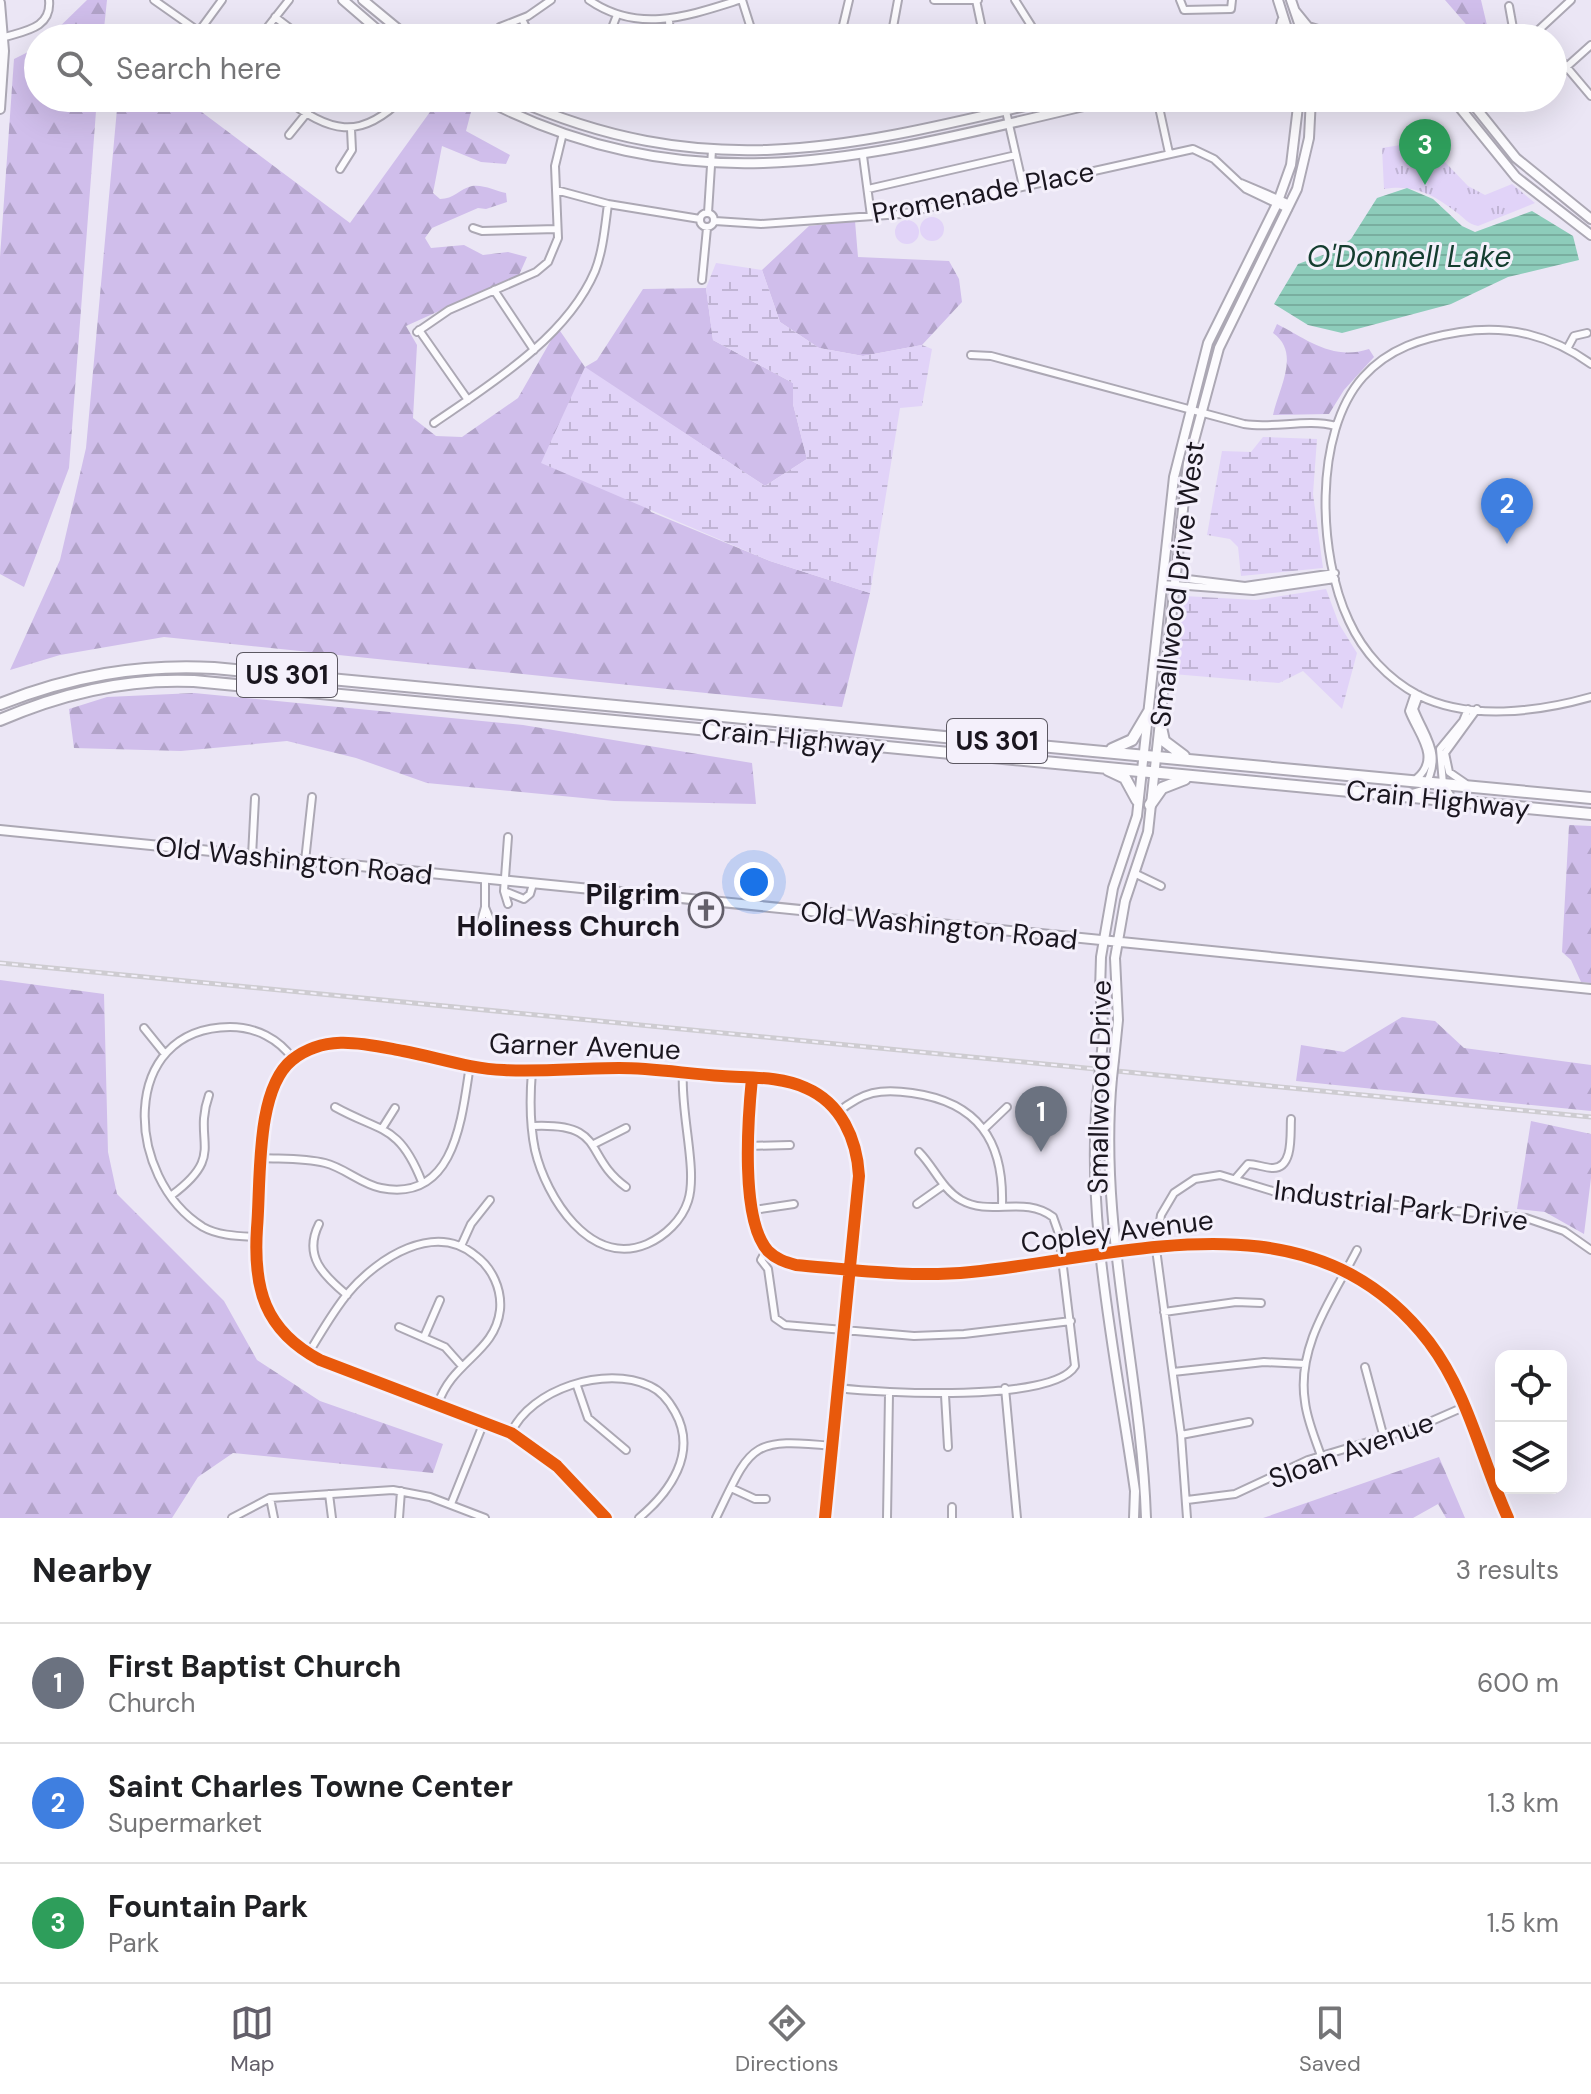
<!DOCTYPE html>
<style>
:root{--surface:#fff;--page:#f6f6f6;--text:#202124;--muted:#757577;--line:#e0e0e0;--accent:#635f6a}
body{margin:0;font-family:"DM Sans",sans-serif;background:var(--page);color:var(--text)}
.controls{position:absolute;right:24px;bottom:24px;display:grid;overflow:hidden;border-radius:16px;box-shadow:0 8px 32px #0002}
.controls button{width:72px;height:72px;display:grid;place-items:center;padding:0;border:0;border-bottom:2px solid var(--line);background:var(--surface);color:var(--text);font:40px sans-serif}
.you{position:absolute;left:754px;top:882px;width:28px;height:28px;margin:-20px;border:6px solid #fff;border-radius:50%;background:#1a73e8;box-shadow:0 0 0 12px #1a73e833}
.badge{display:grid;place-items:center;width:52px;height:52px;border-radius:50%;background:var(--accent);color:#fff;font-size:26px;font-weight:700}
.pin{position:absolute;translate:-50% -66px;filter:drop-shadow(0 2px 4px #0008)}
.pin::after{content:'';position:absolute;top:42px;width:28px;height:24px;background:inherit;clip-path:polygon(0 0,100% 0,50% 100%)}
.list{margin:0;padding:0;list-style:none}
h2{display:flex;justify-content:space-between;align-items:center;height:104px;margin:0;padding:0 32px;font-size:34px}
h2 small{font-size:26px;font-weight:400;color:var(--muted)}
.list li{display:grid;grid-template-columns:52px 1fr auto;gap:24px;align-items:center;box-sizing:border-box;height:120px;padding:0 32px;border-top:2px solid var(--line)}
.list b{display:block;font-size:30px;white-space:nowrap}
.list p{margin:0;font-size:26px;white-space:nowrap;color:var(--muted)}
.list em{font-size:26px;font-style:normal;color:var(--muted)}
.icon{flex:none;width:44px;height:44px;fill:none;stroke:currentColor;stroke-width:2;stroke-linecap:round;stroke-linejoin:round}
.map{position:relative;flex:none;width:1591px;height:1518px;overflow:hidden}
.search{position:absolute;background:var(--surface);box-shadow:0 8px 32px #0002;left:24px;right:24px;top:24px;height:88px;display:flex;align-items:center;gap:20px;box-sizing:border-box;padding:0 28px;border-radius:44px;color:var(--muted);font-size:30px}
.sheet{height:464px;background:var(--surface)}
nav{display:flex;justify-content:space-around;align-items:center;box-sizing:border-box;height:112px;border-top:2px solid var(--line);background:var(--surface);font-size:22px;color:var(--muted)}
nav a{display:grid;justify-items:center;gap:4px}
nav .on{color:var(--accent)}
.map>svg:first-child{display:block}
.green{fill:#e1d3f8}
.forest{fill:url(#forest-firs)}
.wetland{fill:url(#wetland-marsh)}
.park{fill:url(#park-tufts)}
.water{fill:url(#water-rules)}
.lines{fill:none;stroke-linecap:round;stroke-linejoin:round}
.minor-casing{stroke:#aca8b4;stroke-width:10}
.major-casing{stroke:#aca8b4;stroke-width:12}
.highway-casing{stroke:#aca8b4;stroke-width:14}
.minor{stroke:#fcfbfe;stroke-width:6}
.major{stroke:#fcfbfe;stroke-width:8}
.highway{stroke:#fcfbfe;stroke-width:10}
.rail-casing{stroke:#ceccd1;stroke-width:5}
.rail{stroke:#f4f0fb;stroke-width:2;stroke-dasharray:6;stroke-linecap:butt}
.major-bridge-casing{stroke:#aca8b4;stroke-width:12;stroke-linecap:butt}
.major-bridge{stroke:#fcfbfe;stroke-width:8}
.cycleway-casing{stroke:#f4f0fb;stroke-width:17}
.cycleway{stroke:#e8590c;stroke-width:12}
.labels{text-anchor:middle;stroke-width:6;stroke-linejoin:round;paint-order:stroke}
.shield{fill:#f4f0fb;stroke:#5b5761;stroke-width:2}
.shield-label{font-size:26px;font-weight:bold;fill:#1a161f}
.street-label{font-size:28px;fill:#1a161f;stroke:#f4f0fb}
.poi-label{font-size:28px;font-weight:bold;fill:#1a161f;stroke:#f4f0fb;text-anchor:end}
.water-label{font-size:30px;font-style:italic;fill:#143d2f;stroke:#f4f0fb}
</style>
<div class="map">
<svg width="1591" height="1518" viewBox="0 0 1591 1518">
<defs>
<pattern id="forest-firs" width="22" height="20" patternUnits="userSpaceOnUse" patternTransform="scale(2)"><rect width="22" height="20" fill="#d0beeb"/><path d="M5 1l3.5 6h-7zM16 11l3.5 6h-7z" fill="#b2a3c9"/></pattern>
<pattern id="wetland-marsh" width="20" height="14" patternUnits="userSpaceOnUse" patternTransform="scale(2)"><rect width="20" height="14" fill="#e1d3f8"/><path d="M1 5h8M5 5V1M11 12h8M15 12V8" fill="none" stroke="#c0b4d4"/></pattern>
<pattern id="park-tufts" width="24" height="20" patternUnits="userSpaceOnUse" patternTransform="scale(2)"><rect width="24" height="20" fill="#e1d3f8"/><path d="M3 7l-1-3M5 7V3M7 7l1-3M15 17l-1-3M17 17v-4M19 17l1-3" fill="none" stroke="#c0b4d4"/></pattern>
<pattern id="water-rules" width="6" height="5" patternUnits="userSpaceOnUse" patternTransform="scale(2)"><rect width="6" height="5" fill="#8dccba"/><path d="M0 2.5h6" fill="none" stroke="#79ae9f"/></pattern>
</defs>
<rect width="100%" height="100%" fill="#ebe6f5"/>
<path class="green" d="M920 229a12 12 0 1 1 24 0a12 12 0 1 1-24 0Z
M895 232a12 12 0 1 1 24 0a12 12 0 1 1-24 0Z"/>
<path class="forest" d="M87,0H107L103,38H48Z
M1445,0H1481L1490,38H1478Z
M38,47V98H97L69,468L24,587L0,574V257L14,59Z
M118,98H183L350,223L440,98L472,108L466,131L510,155L506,164L481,162L442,146L433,193L440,199C454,199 459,189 472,186C483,184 496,191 506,193L507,202L486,209L478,208L432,228L425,238L431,248L464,245L483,255L508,252L527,257L519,275L406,326L417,345L413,418L436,436L462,437L518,398L558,328L585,367L597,360L643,289L706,288L713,340L793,383V404L807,459L765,486L585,368L651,512L770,561L870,593L842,707L164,637L60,655L10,670L60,560L86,448Z
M855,221L858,257L949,261L959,279L962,302L922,345L863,356L819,348L780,322L762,270L809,226Z
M1277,324C1308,340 1333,361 1369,349L1374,357L1344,390L1329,414L1273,415C1279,387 1301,353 1273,333Z
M194,693L523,725L752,763L756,804L614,801L427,783L356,758L287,741L181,751L74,748L69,709L107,697Z
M1569,825L1591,826V983L1581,982L1571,960L1562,952Z
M0,980L104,994L108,1152L117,1194L224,1301L257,1360L320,1401L443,1444L433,1473L233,1453L198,1477L172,1518H0Z
M1402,1017L1435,1021L1464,1048L1591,1065V1111L1296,1081L1301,1045L1344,1052Z
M1531,1121L1591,1134V1178L1584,1234L1545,1212L1517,1209Z
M1439,1457L1465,1518H1446L1438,1504L1413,1518H1263Z"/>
<path class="wetland" d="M716,263L762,270L780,322L819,348L863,356L922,345L932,349L922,406L900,408L870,593L770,561L541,463L585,367L765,486L807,459L793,404V383L713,340L706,288Z
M1263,437L1317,439L1313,494L1323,568L1241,576L1238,547L1230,539L1207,535L1222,451L1251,452Z
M1326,589L1339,624L1357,653L1342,709L1303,671L1279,683L1173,674L1184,596L1256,600Z"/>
<path class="park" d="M1407,144L1445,162L1468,186L1485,195L1512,184L1535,203L1478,226C1467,224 1465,218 1456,212C1433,194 1413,184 1384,189L1382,148Z"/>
<path class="water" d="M1407,188L1433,199L1462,226L1475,232L1532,211L1573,236L1579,260L1508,277L1451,304L1342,333L1308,325L1274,304L1298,264L1334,251L1351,239L1377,198Z"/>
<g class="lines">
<g class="minor-casing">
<path id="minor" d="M154,0L208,38
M589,0C638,34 688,16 739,0
M742,0L754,38
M934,0H978
M976,0L984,38
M1015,0L1039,38
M1180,0L1184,10L1231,9L1232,0
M1509,6L1513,28L1520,38
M275,17L300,36
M522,19L531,38
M669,20L670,38
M500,27L528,16L551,0
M200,30L222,0
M2,38C23,31 52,29 49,0
M259,38L289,0
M608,38L617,15
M840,38L849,0
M891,38L898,0
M1530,38L1571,0
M1553,51L1591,96
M1553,79L1591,45
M284,98C330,132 359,142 403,98
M715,98L719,101
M824,98L826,101
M1003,98L1023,186
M1157,98L1169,153
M781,103L786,98
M289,135L319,98
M863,156L871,216
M340,169L352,150L351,129
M1241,183L1290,204
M868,189L1016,155
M556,190L608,204L700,219
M700 220a7 7 0 1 1 14 0a7 7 0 1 1-14 0Z
M708,213L712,150
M715,221L761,224L901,214L1193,149L1214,159L1246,189L1288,209
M473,228L482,231L557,229
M702,280L707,228
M494,290L534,350
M419,330L468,400
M417,332L449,310L536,272L548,262L558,238L555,166L563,133
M1567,349L1574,336L1587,333
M971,355L991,356L1244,424C1275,429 1306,418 1336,426
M1591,364C1551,335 1509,325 1460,332C1422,338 1389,348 1363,377C1313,433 1318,556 1349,621C1363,652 1388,679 1418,695C1469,721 1538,712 1591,697
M434,423C491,384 567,337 595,271C603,251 605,226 608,204
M1163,576L1245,586L1335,573
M1162,584L1253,591L1335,579
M1415,693L1409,711C1417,733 1442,758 1416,779
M1465,783L1449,772L1445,753L1477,709
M1409,794L1423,790C1444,753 1426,740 1414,709L1419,695
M1454,801L1443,784L1440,749L1463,721L1468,709
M508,837L504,891L524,899L530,894L533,884
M252,856L255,798
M305,861L312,797
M1134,873L1161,886
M504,891L508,904
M485,907L491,922L487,930L481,921Z
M485,907V879
M144,1028L165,1054
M532,1071C530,1095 530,1126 535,1150C546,1197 590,1268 647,1244C665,1236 682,1220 688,1201C698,1171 680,1111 683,1073
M752,1078C748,1118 740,1220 768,1251C776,1259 785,1262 796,1265C854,1270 912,1278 971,1272C1130,1256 1312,1190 1429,1342C1469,1395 1481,1459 1508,1518
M335,1107C382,1133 399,1124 422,1182
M838,1112C863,1092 880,1088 912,1093C978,1102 1004,1141 1002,1205
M533,1126C608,1123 582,1155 626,1187
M383,1127L395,1108
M984,1129L1007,1107
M594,1144L626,1128
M747,1146L790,1145
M263,1158C283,1159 305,1158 325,1163C345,1168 361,1184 381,1188C456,1203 462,1115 470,1065
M1236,1178L1248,1164C1256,1164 1265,1168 1273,1168C1294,1168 1290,1133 1291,1119
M172,1195C227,1154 192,1143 209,1095
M917,1204L944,1185
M754,1210L794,1204
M319,1224C303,1256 323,1275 347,1295
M257,1237C239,1236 219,1236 203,1227C125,1179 117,1028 230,1027C256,1027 279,1039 293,1059
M461,1246L471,1224L490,1200
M767,1249L761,1260L768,1269L775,1318L785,1325L914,1336L964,1334L1071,1321
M1164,1312L1236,1302L1261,1303
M399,1327L445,1347L461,1365
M424,1337L440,1300
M308,1354C321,1333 333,1311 349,1292C378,1258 435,1221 476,1256C492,1268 502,1289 500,1310C495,1353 452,1361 438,1404
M1365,1367L1384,1438
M1173,1372L1264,1362L1305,1364
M577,1386L588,1418L626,1450
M838,1388C880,1393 1053,1403 1075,1366L1059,1234L1053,1217C1024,1195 991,1217 961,1200C942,1189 934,1167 919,1152
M1005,1388L1017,1518
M945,1395L948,1447
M511,1433C531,1389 605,1365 650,1386C661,1391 669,1401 675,1412C698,1453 670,1492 639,1518
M1181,1435L1249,1422
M1321,1456C1315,1438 1307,1420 1305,1402C1296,1346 1333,1297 1357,1250
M731,1488L755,1499H766
M329,1494L332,1518
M270,1498L274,1518
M1187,1500L1235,1494L1308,1460L1418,1427L1466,1406
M451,1504L484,1422
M232,1518L270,1498L393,1490L430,1497L485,1518
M399,1518L401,1491
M606,1518L557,1466L511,1433L320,1360C264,1330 253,1288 257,1228C261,1182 255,1090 292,1060C326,1033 365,1044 403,1051C436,1057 470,1069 504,1070C542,1072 581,1068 619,1068C654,1068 688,1074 722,1076C749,1078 780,1076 806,1088C841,1103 857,1139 859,1176L825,1518
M716,1518C751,1446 749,1437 832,1446
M887,1518L889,1394
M952,1518V1507
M1187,1518L1181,1435L1156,1249L1161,1215L1174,1193L1195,1179L1220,1175L1279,1193L1526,1218L1564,1231L1591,1250"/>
</g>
<g class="major-casing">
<path id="major" d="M343,0L387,38
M363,0L409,38
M1278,0L1290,38
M1291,0L1304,38
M0,3L4,51L0,109
M1295,11L1308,27L1328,33
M1278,38L1282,21
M1322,38L1355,33L1392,38
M482,98C706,215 891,149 1119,98
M512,98C711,187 858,145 1059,98
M1452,98L1516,177L1591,235
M1468,98L1516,158L1591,219
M0,830L1591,989
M1101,1059L1104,1033L1100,991L1101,957L1113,888L1137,816L1174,477L1208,343L1277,204L1291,165L1299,98
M1114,1060L1118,1020L1115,958L1125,901L1148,832L1188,463L1219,348L1297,189L1309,138L1311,98
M1099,1078C1083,1215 1116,1355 1135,1491L1134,1518
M1112,1078C1098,1227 1141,1370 1146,1518"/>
</g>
<g class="highway-casing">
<path id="highway" d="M0,704C71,676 138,664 214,668L1591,798
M1159,718L1164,741L1184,756
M0,720C62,693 126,678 194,681L1591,814
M1112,749L1132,740L1148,713
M1108,770L1125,778L1137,800
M1150,805L1162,788L1185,779"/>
</g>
<use href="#minor" class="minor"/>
<use href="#major" class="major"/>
<use href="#highway" class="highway"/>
<g class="rail-casing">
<path id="rail" d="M0,963L1591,1117"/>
</g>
<use href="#rail" class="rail"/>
<g class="major-bridge-casing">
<path id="major-bridge" d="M1099,1078L1101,1059
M1112,1078L1114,1060"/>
</g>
<use href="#major-bridge" class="major-bridge"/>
<g class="cycleway-casing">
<path id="cycleway" d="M752,1078C748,1118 740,1220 768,1251C776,1259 785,1262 796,1265C854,1270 912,1278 971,1272C1130,1256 1312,1190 1429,1342C1469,1395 1481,1459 1508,1518
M606,1518L557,1466L511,1433L320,1360C264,1330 253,1288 257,1228C261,1182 255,1090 292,1060C326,1033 365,1044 403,1051C436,1057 470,1069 504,1070C542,1072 581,1068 619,1068C654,1068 688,1074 722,1076C749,1078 780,1076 806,1088C841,1103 857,1139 859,1176L825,1518"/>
</g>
<use href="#cycleway" class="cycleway"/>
</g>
<defs>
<g id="church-ring" transform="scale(1.8)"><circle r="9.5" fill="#f4f0fb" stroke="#635f6a" stroke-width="1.5"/><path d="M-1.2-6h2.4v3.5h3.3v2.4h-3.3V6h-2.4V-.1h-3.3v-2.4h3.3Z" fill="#635f6a"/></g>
</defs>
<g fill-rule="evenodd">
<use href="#church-ring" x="706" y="910"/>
</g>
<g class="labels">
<g class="shield">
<rect x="237" y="653" width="100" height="44" rx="6"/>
<rect x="947" y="719" width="100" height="44" rx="6"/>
</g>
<g class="shield-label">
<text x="287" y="684">US 301</text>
<text x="997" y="750">US 301</text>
</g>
<g class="street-label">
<text transform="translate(983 192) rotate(-11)" y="10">Promenade Place</text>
<text transform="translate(1177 584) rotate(-83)" y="10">Smallwood Drive West</text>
<text transform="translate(793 738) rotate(6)" y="10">Crain Highway</text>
<text transform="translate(1438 799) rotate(6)" y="10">Crain Highway</text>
<text transform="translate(294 860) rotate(6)" y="10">Old Washington Road</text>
<text transform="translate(939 925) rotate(6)" y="10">Old Washington Road</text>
<text transform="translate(585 1046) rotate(2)" y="10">Garner Avenue</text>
<text transform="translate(1099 1087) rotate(-89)" y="10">Smallwood Drive</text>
<text transform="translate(1401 1205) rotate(7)" y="10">Industrial Park Drive</text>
<text transform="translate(1117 1231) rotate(-7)" y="10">Copley Avenue</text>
<text transform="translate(1351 1450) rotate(-20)" y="10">Sloan Avenue</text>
</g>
<g class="poi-label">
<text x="680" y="904">Pilgrim<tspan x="680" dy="32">Holiness Church</tspan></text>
</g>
<g class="water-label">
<text x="1409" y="267">O'Donnell Lake</text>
</g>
</g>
</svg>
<div class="controls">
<button><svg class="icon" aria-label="locate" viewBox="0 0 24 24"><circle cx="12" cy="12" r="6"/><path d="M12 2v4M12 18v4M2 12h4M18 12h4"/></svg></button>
<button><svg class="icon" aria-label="layers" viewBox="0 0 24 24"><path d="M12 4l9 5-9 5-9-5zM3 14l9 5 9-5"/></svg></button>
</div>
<div class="you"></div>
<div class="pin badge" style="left:1041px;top:1152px;background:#6b7280">1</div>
<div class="pin badge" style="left:1507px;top:544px;background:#3f7fe0">2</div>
<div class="pin badge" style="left:1425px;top:185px;background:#2e9e5b">3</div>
<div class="search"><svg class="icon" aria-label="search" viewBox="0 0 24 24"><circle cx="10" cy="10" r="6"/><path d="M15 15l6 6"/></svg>Search here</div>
</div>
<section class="sheet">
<h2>Nearby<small>3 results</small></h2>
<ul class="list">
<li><span class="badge" style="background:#6b7280">1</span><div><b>First Baptist Church</b><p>Church</p></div><em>600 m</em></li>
<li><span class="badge" style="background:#3f7fe0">2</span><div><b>Saint Charles Towne Center</b><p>Supermarket</p></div><em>1.3 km</em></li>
<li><span class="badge" style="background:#2e9e5b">3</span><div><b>Fountain Park</b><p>Park</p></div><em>1.5 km</em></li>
</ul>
</section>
<nav>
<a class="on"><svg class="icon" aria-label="map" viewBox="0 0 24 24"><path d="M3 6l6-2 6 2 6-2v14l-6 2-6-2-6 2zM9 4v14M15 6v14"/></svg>Map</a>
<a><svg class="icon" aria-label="directions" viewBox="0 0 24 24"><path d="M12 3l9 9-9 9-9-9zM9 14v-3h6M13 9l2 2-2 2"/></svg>Directions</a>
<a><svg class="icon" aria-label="saved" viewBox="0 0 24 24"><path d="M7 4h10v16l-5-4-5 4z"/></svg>Saved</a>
</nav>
